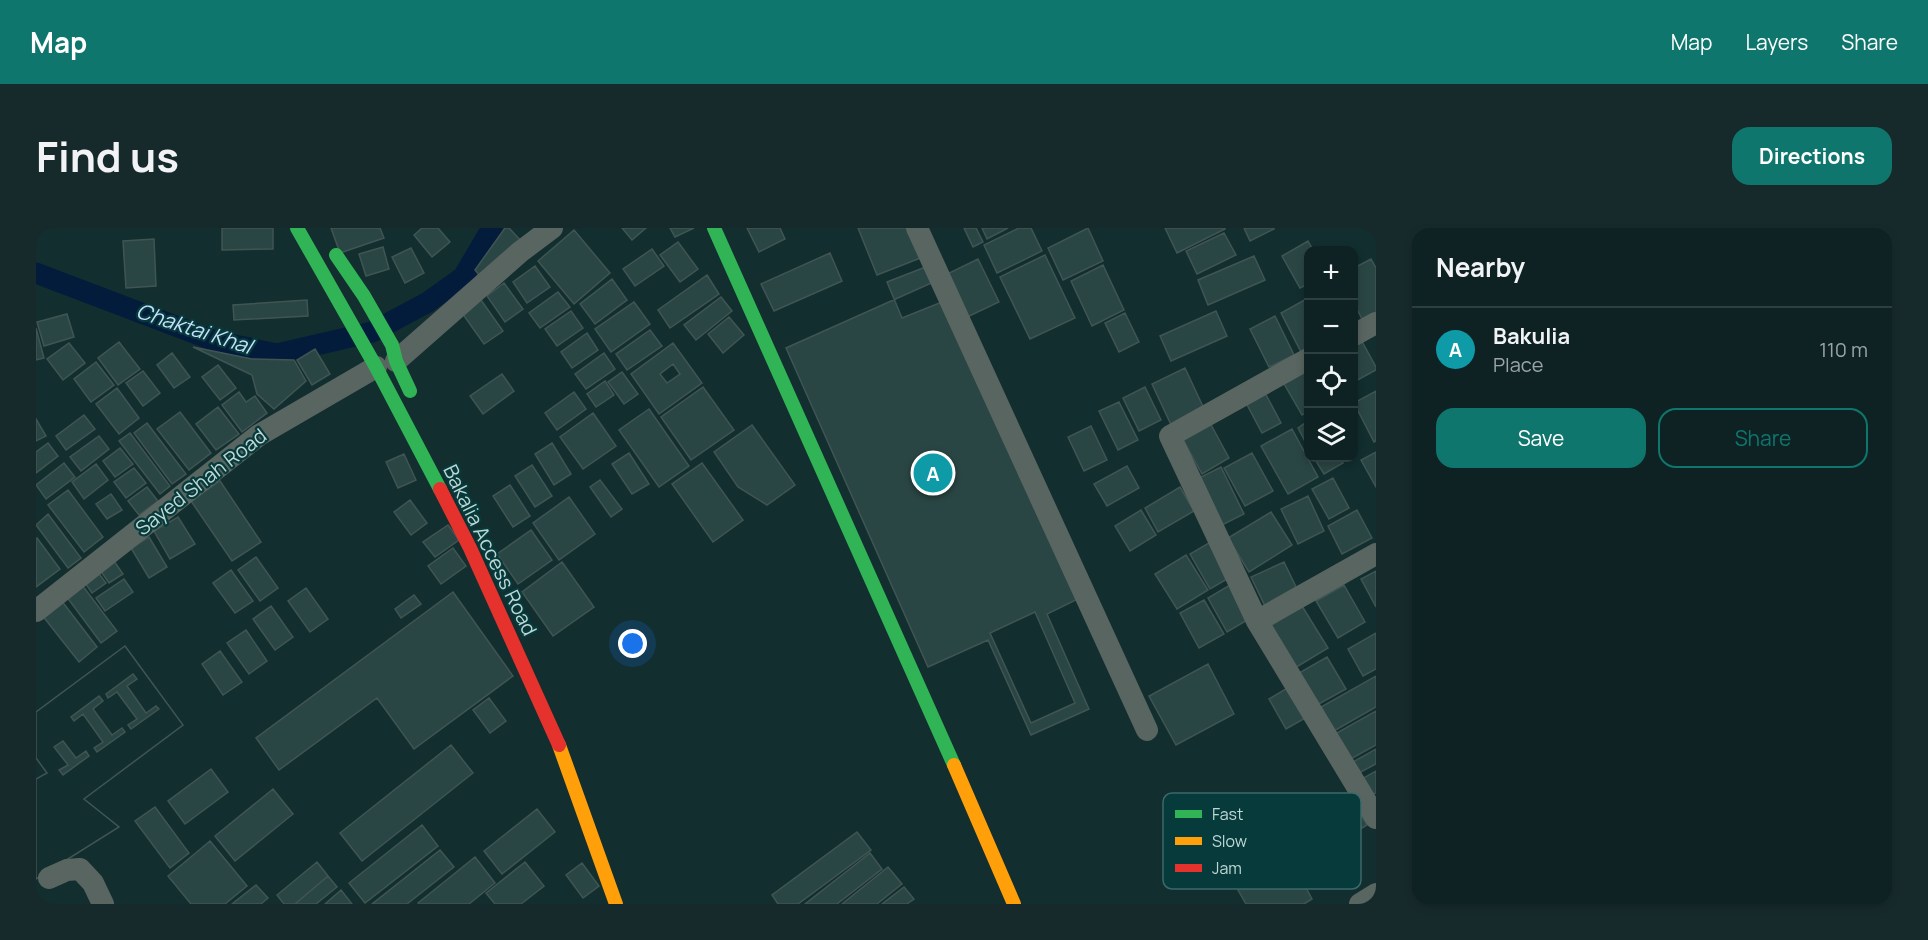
<!DOCTYPE html>
<meta charset="utf-8">
<style>
:root{--surface:#0e2223;--page:#172a2b;--text:#f1f3f6;--muted:#9ba4a6;--line:#2e3f41;--accent:#0f766e}
body{margin:0;font-family:Manrope,sans-serif;background:var(--page);color:var(--text)}
.controls{position:absolute;right:18px;top:18px;display:grid;overflow:hidden;border-radius:12px;box-shadow:0 3px 9px #0003}
.controls button{width:54px;height:54px;display:grid;place-items:center;padding:0;border:0;border-bottom:2px solid var(--line);background:var(--surface);color:var(--text);font:30px sans-serif}
.you{position:absolute;left:597px;top:416px;width:21px;height:21px;margin:-15px;border:4px solid #fff;border-radius:50%;background:#1a73e8;box-shadow:0 0 0 9px #1a73e833}
.badge{display:grid;place-items:center;width:39px;height:39px;border-radius:50%;background:var(--accent);color:#fff;font-size:20px;font-weight:700}
.pin{position:absolute;translate:-50% -50%;border:3px solid #fff;box-shadow:0 2px 6px #0006}
.list{margin:0;padding:0;list-style:none}
h2{display:flex;justify-content:space-between;align-items:center;height:78px;margin:0;padding:0 24px;font-size:26px}
h2 small{font-size:20px;font-weight:400;color:var(--muted)}
.list li{display:grid;grid-template-columns:39px 1fr auto;gap:18px;align-items:center;box-sizing:border-box;height:84px;padding:0 24px;border-top:2px solid var(--line)}
.list b{display:block;font-size:22px;white-space:nowrap}
.list p{margin:0;font-size:20px;white-space:nowrap;color:var(--muted)}
.list em{font-size:20px;font-style:normal;color:var(--muted)}
.actions{display:flex;gap:12px;padding:18px 24px}
.actions a{flex:1;padding:14px 0;border:2px solid var(--accent);border-radius:18px;text-align:center;font-size:21px;color:var(--accent)}
.actions .main{background:var(--accent);color:#fff}
.icon{flex:none;width:33px;height:33px;fill:none;stroke:currentColor;stroke-width:2;stroke-linecap:round;stroke-linejoin:round}
.map{position:relative;flex:none;width:1340px;height:676px;overflow:hidden;border-radius:18px}
header{display:flex;align-items:center;gap:36px;box-sizing:border-box;height:84px;padding:0 30px;background:var(--accent);color:#fff}
header strong{font-size:28px}
nav{display:flex;gap:33px;margin-inline-start:auto;font-size:21px}
.intro{display:flex;align-items:center;justify-content:space-between;box-sizing:border-box;height:144px;padding:0 36px}
h1{margin:0;font-size:42px}
.button{padding:15px 27px;border-radius:18px;background:var(--accent);color:#fff;font-size:21px;font-weight:700}
main{display:flex;gap:36px;padding:0 36px}
aside{flex:1;background:var(--surface);border-radius:18px;box-shadow:0 3px 9px #0003}
.map>svg:first-child{display:block}
.lines{fill:none;stroke-linecap:round;stroke-linejoin:round}
.canal{stroke:#031c3c;stroke-width:21}
.building{fill:#2a4644;stroke:#405553;stroke-width:1.5;fill-rule:evenodd}
.street{stroke:#596560;stroke-width:22}
.fast{stroke:#30b455;stroke-width:14}
.slow{stroke:#ff9f0a;stroke-width:14}
.jam{stroke:#e5322d;stroke-width:14}
.labels{text-anchor:middle;stroke-width:4.5;stroke-linejoin:round;paint-order:stroke}
.street-label{font-size:20px;fill:#bfd7d6;stroke:#063a3b}
.water-label{font-size:21px;font-style:italic;fill:#c7defd;stroke:#063a3b}
.key{fill:#063a3b;stroke:#3e696a;stroke-width:1.5}
.key-label{font-size:16px;fill:#bfd7d6}
</style>
<header>
<strong>Map</strong>
<nav><a>Map</a><a>Layers</a><a>Share</a></nav>
</header>
<div class="intro"><h1>Find us</h1><a class="button">Directions</a></div>
<main>
<div class="map">
<svg width="1340" height="676" viewBox="0 0 1340 676">
<rect width="100%" height="100%" fill="#122e2f"/>
<g class="lines">
<path class="canal" d="M0,45L179,113L241,126L336,104L392,74L427,49L456,0"/>
</g>
<path class="building" d="M186,0H237V21L186,22Z
M295,0H344L348,10L304,25Z
M386,0H402L414,14L396,29L378,7Z
M469,0H473L490,18L444,48L439,42Z
M586,0H610L596,12Z
M634,0H658L639,9Z
M711,0H744L749,11L723,24Z
M822,0H875L887,29L841,47Z
M928,0H940L947,14L937,19Z
M946,0H972L951,11Z
M983,0H995L1006,23L961,45L948,17Z
M1052,0L1067,33L1027,52L1012,20Z
M1129,0H1189V1L1141,25Z
M1208,0H1238V1L1214,13Z
M538,2L574,45L538,76L502,33Z
M1188,5L1200,27L1161,46L1150,23Z
M118,11L120,58L90,60L87,13Z
M1272,13L1277,22H1272V56L1264,60L1246,28Z
M642,14L662,41L644,54L624,27Z
M347,19L353,41L330,48L323,26Z
M375,20L388,45L369,55L356,29Z
M616,21L628,38L599,58L587,41Z
M794,25L806,53L738,83L725,56Z
M1009,27L1039,90L994,111L964,49Z
M1218,28L1229,52L1172,77L1162,52Z
M942,31L963,74L927,91L907,48Z
M1335,31L1340,40V89L1328,95L1318,75V40Z
M1067,37L1088,82L1056,98L1035,53Z
M499,38L514,59L491,75L477,54Z
M892,38L906,74L866,90L851,54Z
M671,47L683,66L634,100L622,82Z
M576,51L591,72L559,96L544,76Z
M902,52L1044,370L1011,386L1053,481L995,507L952,412L892,439L750,120Z
M468,55L487,81L469,94L451,68Z
M522,64L534,79L504,100L493,85Z
M685,69L696,83L660,112L648,97Z
M1272,70V121L1265,124L1245,85Z
M271,72L272,88L198,92L197,77Z
M445,72L467,103L448,116L426,85Z
M598,74L614,96L575,124L559,101Z
M535,83L547,100L521,118L509,101Z
M1180,83L1191,108L1135,133L1124,108Z
M1089,85L1103,114L1083,124L1069,95Z
M31,86L38,109L8,118L1,94Z
M1239,88L1258,127L1233,139L1214,101Z
M693,89L708,107L687,125L672,106Z
M0,100L8,130L0,132Z
M614,102L626,118L591,142L580,126Z
M551,105L562,122L536,140L525,124Z
M1323,108L1340,139V142L1318,154V111Z
M83,114L104,141L82,157L62,130Z
M33,115L49,135L27,152L11,131Z
M637,115L666,155L623,186L595,146ZM637,136L644,146L631,155L624,146Z
M157,119L216,131L258,132L270,153L238,181L221,166L216,147Z
M279,121L294,146L276,157L261,132Z
M136,125L154,149L138,160L121,137Z
M568,125L579,141L550,161L539,146Z
M60,134L78,157L55,174L38,151Z
M182,137L200,160L184,172L166,149Z
M1149,140L1170,185L1137,201L1116,156Z
M1272,140V183L1266,187L1247,154Z
M107,143L124,165L107,178L90,155Z
M586,144L602,166L588,176L572,154Z
M466,146L478,163L447,186L434,168Z
M569,153L578,167L560,179L551,166Z
M667,159L698,202L655,232L625,189Z
M1109,159L1125,192L1103,203L1087,170Z
M81,160L103,190L83,206L60,176Z
M1227,161L1245,195L1226,205L1208,171Z
M1340,163V213L1338,214L1318,175Z
M203,164L210,174L219,168L231,185L206,204L186,177Z
M538,164L550,181L521,202L509,185Z
M1083,174L1102,212L1082,222L1063,183Z
M182,179L203,206L180,222L160,196Z
M613,181L653,238L623,259L583,202Z
M144,184L175,225L153,242L121,201Z
M557,185L580,218L547,241L524,209Z
M48,187L59,201L30,222L20,208Z
M0,191L10,208L0,213Z
M1173,193L1193,230L1166,246L1145,208Z
M1272,193V219L1262,200Z
M111,195L150,246L136,256L98,205Z
M716,197L759,257L731,277L702,259L678,224Z
M1055,198L1071,232L1048,243L1032,209Z
M1256,201L1282,249L1252,266L1225,218Z
M94,205L134,258L124,266L83,213Z
M63,208L73,221L45,243L34,229Z
M12,215L22,228L0,245V224Z
M516,215L535,246L518,257L499,226Z
M84,220L97,236L79,249L67,233Z
M1340,224V259L1325,232Z
M593,225L613,256L596,266L576,236Z
M1216,225L1237,263L1209,278L1188,240Z
M368,226L380,252L362,260L350,234Z
M1278,230H1304L1307,235L1288,246Z
M28,235L39,249L10,271L0,257Z
M666,235L707,292L677,314L636,256Z
M60,236L72,252L48,271L36,254Z
M496,237L516,268L499,279L479,248Z
M1091,238L1103,260L1071,278L1058,256Z
M1185,239L1208,286L1182,299L1159,252Z
M98,240L110,255L90,270L78,254Z
M1297,250L1313,280L1293,291L1276,261Z
M564,252L586,281L575,289L554,259Z
M184,253L225,314L196,333L155,273Z
M474,257L494,288L477,299L457,268Z
M111,259L122,273L103,287L92,273Z
M1144,259L1158,283L1122,304L1109,280Z
M32,262L67,309L48,324L12,277Z
M75,266L86,282L71,291L60,276Z
M1272,268L1288,303L1262,316L1245,281Z
M533,269L559,306L523,332L497,295Z
M374,272L391,295L375,307L358,284Z
M1105,282L1120,307L1094,323L1079,298Z
M1321,282L1336,310L1306,326L1292,298Z
M1235,284L1256,317L1213,344L1192,310Z
M12,286L45,330L32,340L0,297Z
M142,289L159,316L134,331L118,303Z
M412,297L423,312L399,329L387,314Z
M495,302L516,332L482,356L461,326Z
M113,309L131,339L113,350L95,320Z
M1,310L24,341L0,359V311Z
M1178,312L1198,347L1174,361L1154,326Z
M417,320L430,338L405,356L392,338Z
M1150,327L1172,362L1141,381L1119,346Z
M220,329L242,360L224,373L202,342Z
M78,333L87,346L73,355L64,342Z
M526,334L558,379L517,408L486,364Z
M1248,334L1262,363L1229,378L1215,349Z
M195,342L217,373L199,385L177,355Z
M61,343L70,355L56,365L47,352Z
M1340,343V379L1325,351Z
M88,351L97,364L69,383L60,370Z
M46,357L81,403L65,415L30,368Z
M1194,357L1213,391L1191,404L1172,370Z
M1308,357L1329,394L1302,410L1280,373Z
M270,360L292,391L274,404L252,373Z
M417,364L477,448L378,521L341,470L243,542L220,510Z
M378,367L385,376L365,390L359,381Z
M25,372L61,419L43,434L6,387Z
M1168,372L1188,406L1163,420L1144,385Z
M235,378L257,409L239,422L217,391Z
M1266,378L1292,420L1259,440L1234,398Z
M999,384L1039,475L995,495L954,405Z
M210,402L231,433L213,446L191,415Z
M1340,405V441L1327,448L1312,421Z
M89,418L147,497L48,571L83,599L0,651V551L11,545L0,530V484ZM97,446L101,451L91,458L110,485L120,478L123,481L95,501L92,497L101,491L81,464L72,470L70,466ZM63,468L67,473L57,481L76,507L86,500L89,504L61,524L58,520L67,514L47,486L38,493L35,489ZM27,513L40,530L50,523L53,528L27,547L23,542L32,537L18,519Z
M89,418L147,497L48,571L83,599L0,651V551L11,545L0,530V484Z
M184,423L206,454L187,467L166,436Z
M1291,429L1310,461L1281,477L1263,445Z
M1172,436L1198,486L1140,517L1113,468Z
M1340,448V479L1298,503L1285,479Z
M1253,459L1271,489L1250,501L1233,471Z
M453,470L470,493L454,505L437,482Z
M1340,483V517L1313,532L1299,506Z
M415,517L437,545L326,633L304,605Z
M1340,521V536L1321,546L1315,535Z
M175,541L192,564L149,596L132,573Z
M1340,543V565L1333,568L1324,552Z
M237,561L257,586L199,633L179,608Z
M1313,567L1331,597L1311,609L1293,579Z
M119,579L153,625L134,640L99,593Z
M501,581L519,604L466,646L448,623Z
M386,597L402,618L329,675L313,655Z
M821,604L835,622L762,676H742L736,667Z
M174,613L211,658L189,676H155L132,648Z
M404,622L418,639L371,676H336Z
M834,625L846,641L801,676H769Z
M1252,626L1276,671L1268,676H1210L1198,655Z
M439,629L459,655L433,676H383L382,675Z
M281,634L292,648L259,676H248L241,667Z
M489,634L508,658L485,676H459L450,665Z
M546,635L563,658L547,670L530,647Z
M852,639L866,656L841,676H806Z
M292,648L301,659L280,676H259Z
M220,657L232,670L225,676H196Z
M868,659L878,671L871,676H846Z
M305,662L316,676H289Z"/>
<g class="lines">
<path class="street" d="M881,0L1111,502
M1318,107L1340,95
M1272,131L1134,208L1221,393L1340,590
M360,133L484,24L516,0
M0,383L223,207L340,139
M1221,393L1340,326
M13,650L31,642L44,641L57,655L67,676
M1324,676L1340,666"/>
<path class="fast" d="M261,0L340,139L404,261
M678,0L918,537
M300,27L328,68L356,117L360,133L374,163"/>
<path class="slow" d="M523,517L580,676
M918,537L978,676"/>
<path class="jam" d="M404,261L434,320L523,517"/>
</g>
<g class="labels">
<g class="street-label">
<text transform="translate(165 254) rotate(-38)" y="7">Sayed Shah Road</text>
<text transform="translate(454 322) rotate(64)" y="7">Bakalia Access Road</text>
</g>
<g class="water-label">
<text transform="translate(158 101) rotate(18)" y="7">Chaktai Khal</text>
</g>
</g>
<rect x="1127" y="565" width="198" height="96" rx="9" class="key"/>
<rect x="1139" y="582" width="27" height="8" fill="#30b455"/>
<rect x="1139" y="609" width="27" height="8" fill="#ff9f0a"/>
<rect x="1139" y="636" width="27" height="8" fill="#e5322d"/>
<g class="key-label">
<text x="1176" y="592">Fast</text>
<text x="1176" y="619">Slow</text>
<text x="1176" y="646">Jam</text>
</g>
</svg>
<div class="controls">
<button>+</button>
<button>−</button>
<button><svg class="icon" aria-label="locate" viewBox="0 0 24 24"><circle cx="12" cy="12" r="6"/><path d="M12 2v4M12 18v4M2 12h4M18 12h4"/></svg></button>
<button><svg class="icon" aria-label="layers" viewBox="0 0 24 24"><path d="M12 4l9 5-9 5-9-5zM3 14l9 5 9-5"/></svg></button>
</div>
<div class="you"></div>
<div class="pin badge" style="left:897px;top:245px;background:#0f9aa8">A</div>
</div>
<aside>
<h2>Nearby<small></small></h2>
<ul class="list">
<li><span class="badge" style="background:#0f9aa8">A</span><div><b>Bakulia</b><p>Place</p></div><em>110 m</em></li>
</ul>
<div class="actions"><a class="main">Save</a><a>Share</a></div>
</aside>
</main>
